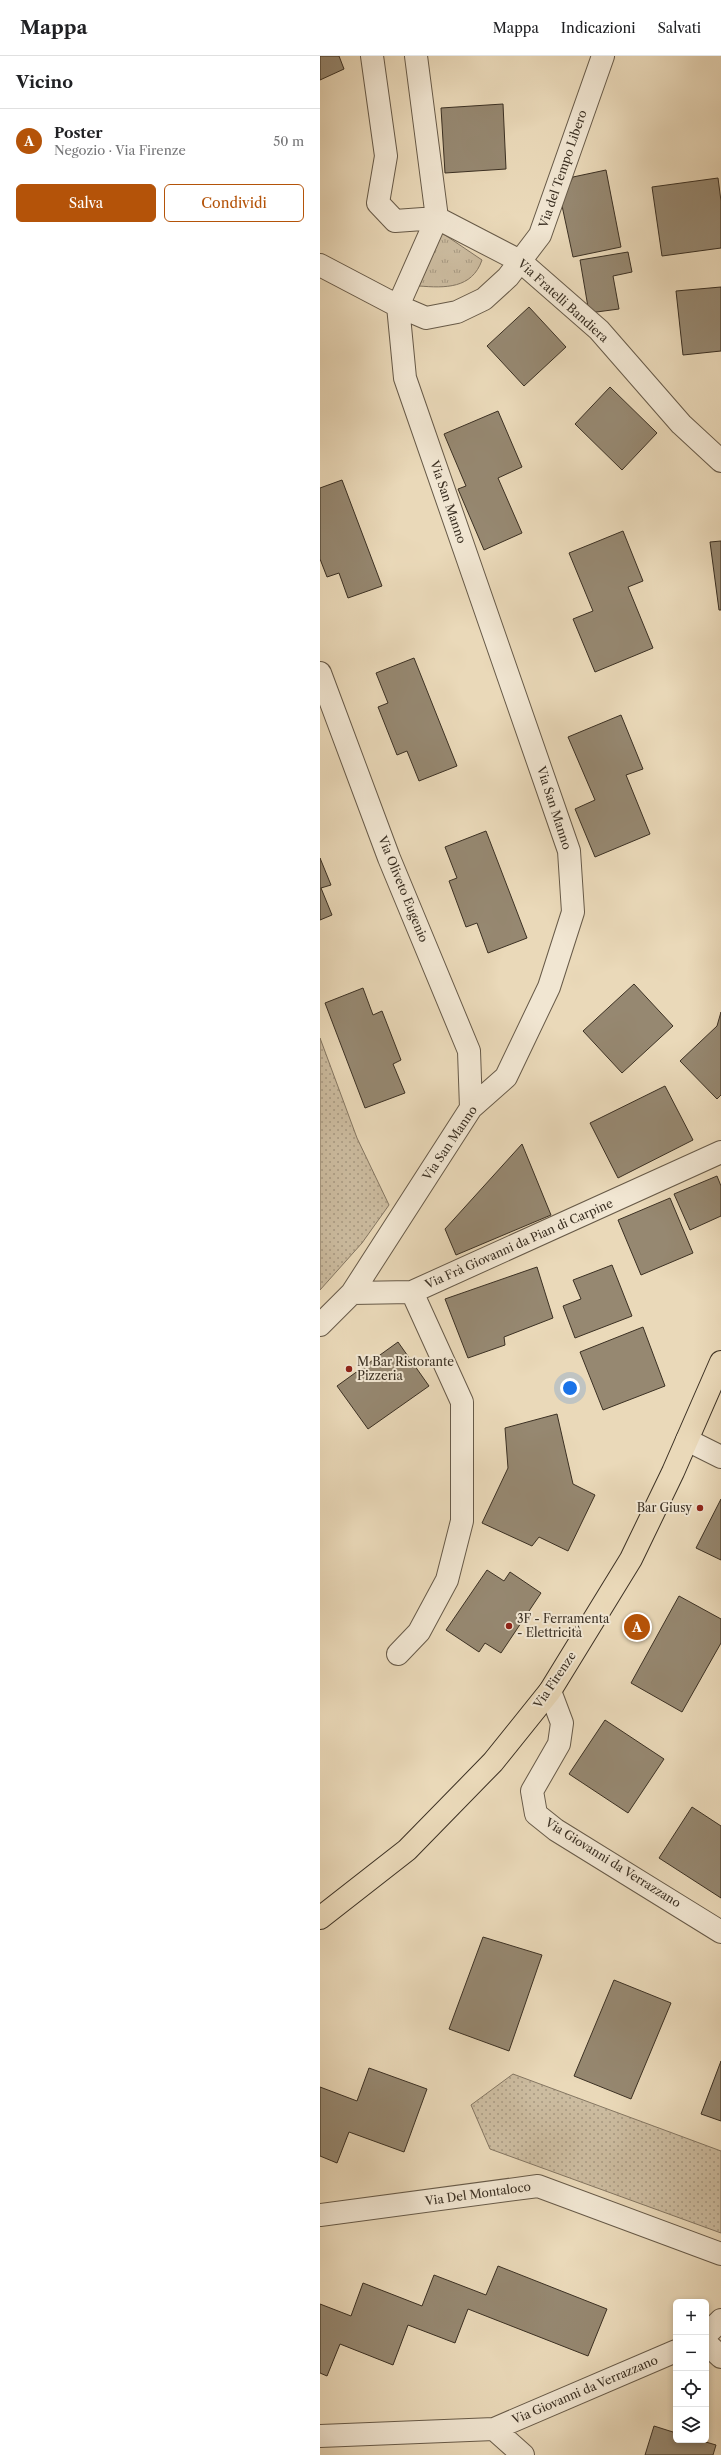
<!DOCTYPE html>
<html lang="it">
<meta charset="utf-8">
<style>
:root{--surface:#fff;--page:#f6f6f6;--text:#202124;--muted:#757577;--line:#e0e0e0;--accent:#b45309}
body{margin:0;font-family:"Libre Caslon Text",serif;background:var(--page);color:var(--text)}
.controls{position:absolute;right:12px;bottom:12px;display:grid;overflow:hidden;border-radius:6px;box-shadow:0 2px 6px #0003}
.controls button{width:36px;height:36px;display:grid;place-items:center;padding:0;border:0;border-bottom:1px solid var(--line);background:var(--surface);color:var(--text);font:20px sans-serif}
.you{position:absolute;left:250px;top:1332px;width:14px;height:14px;margin:-10px;border:3px solid #fff;border-radius:50%;background:#1a73e8;box-shadow:0 0 0 6px #1a73e833}
.badge{display:grid;place-items:center;width:26px;height:26px;border-radius:50%;background:var(--accent);color:#fff;font-size:13px;font-weight:700}
.pin{position:absolute;translate:-50% -50%;border:2px solid #fff;box-shadow:0 1px 4px #0006}
.list{margin:0;padding:0;list-style:none}
h2{display:flex;justify-content:space-between;align-items:center;height:52px;margin:0;padding:0 16px;font-size:17px}
h2 small{font-size:13px;font-weight:400;color:var(--muted)}
.list li{display:grid;grid-template-columns:26px 1fr auto;gap:12px;align-items:center;box-sizing:border-box;height:64px;padding:0 16px;border-top:1px solid var(--line)}
.list b{display:block;font-size:15px;white-space:nowrap}
.list p{margin:0;font-size:13px;white-space:nowrap;color:var(--muted)}
.list em{font-size:13px;font-style:normal;color:var(--muted)}
.actions{display:flex;gap:8px;padding:12px 16px}
.actions a{flex:1;padding:9px 0;border:1px solid var(--accent);border-radius:6px;text-align:center;font-size:14px;color:var(--accent)}
.actions .main{background:var(--accent);color:#fff}
.icon{flex:none;width:22px;height:22px;fill:none;stroke:currentColor;stroke-width:2;stroke-linecap:round;stroke-linejoin:round}
.map{position:relative;flex:none;width:401px;height:2399px;overflow:hidden}
header{display:flex;align-items:center;gap:24px;box-sizing:border-box;height:56px;padding:0 20px;background:var(--surface);border-bottom:1px solid var(--line)}
header strong{font-size:19px}
nav{display:flex;gap:22px;margin-inline-start:auto;font-size:14px}
main{display:flex}
aside{flex:1;background:var(--surface)}
.map>svg:first-child{display:block}
.grass{fill:url(#grass-tufts);stroke:#847662}
.park{fill:url(#park-dots);stroke:#847662}
.building{fill:#968871;stroke:#3b3023}
.lines{fill:none;stroke-linecap:round;stroke-linejoin:round}
.minor-casing{stroke:#675a48;stroke-width:24}
.major-casing{stroke:#3b3023;stroke-width:24}
.minor{stroke:#f1e6d2;stroke-width:22}
.major{stroke:#ead9b9;stroke-width:22}
.poi-dot{fill:#8f2418;stroke:#f1e6d2;stroke-width:1.5}
.labels{text-anchor:middle;stroke-width:4;stroke-linejoin:round;paint-order:stroke}
.street-label{font-size:12px;fill:#3b3023;stroke:#f1e6d2}
.poi-label{font-size:12px;fill:#3b3023;stroke:#f1e6d2;text-anchor:start}
</style>
<header>
<strong>Mappa</strong>
<nav><a>Mappa</a><a>Indicazioni</a><a>Salvati</a></nav>
</header>
<main>
<aside>
<h2>Vicino<small></small></h2>
<ul class="list">
<li><span class="badge">A</span><div><b>Poster</b><p>Negozio · Via Firenze</p></div><em>50 m</em></li>
</ul>
<div class="actions"><a class="main">Salva</a><a>Condividi</a></div>
</aside>
<div class="map">
<svg width="401" height="2399" viewBox="0 0 401 2399">
<defs>
<pattern id="grass-tufts" width="24" height="20" patternUnits="userSpaceOnUse"><rect width="24" height="20" fill="#ccbca0"/><path d="M3 7l-1-3M5 7V3M7 7l1-3M15 17l-1-3M17 17v-4M19 17l1-3" fill="none" stroke="#a79982"/></pattern>
<pattern id="park-dots" width="8" height="8" patternUnits="userSpaceOnUse"><rect width="8" height="8" fill="#ccbca0"/><path d="M2 2h.1M6 6h.1" fill="none" stroke="#a79982" stroke-width="1.8" stroke-linecap="round"/></pattern>
</defs>
<rect width="100%" height="100%" fill="#ead9b9"/>
<filter id="stains"><feTurbulence type="fractalNoise" baseFrequency=".005" numOctaves="4"/><feColorMatrix values="0 0 0 0 .2 0 0 0 0 .09 0 0 0 0 .02 0 0 0 .5 -.17"/></filter>
<radialGradient id="worn" r=".72"><stop offset=".6" stop-color="#630" stop-opacity="0"/><stop offset="1" stop-color="#630" stop-opacity=".3"/></radialGradient>
<path class="grass" d="M122,177L162,204C152,233 125,232 99,230Z"/>
<path class="park" d="M0,982L37,1082L69,1149L42,1187L0,1234Z
M193,2018L401,2095V2177L170,2093L151,2049Z"/>
<path class="building" d="M0,0H19L24,13L0,24Z
M183,48L186,113L125,117L121,52Z
M286,114L301,191L253,201L241,145L253,121Z
M398,122L401,145V192L342,200L332,131Z
M308,196L312,216L293,220L299,253L269,257L260,204Z
M401,231V295L363,299L356,235Z
M209,251L246,291L204,330L167,290Z
M290,331L337,377L302,414L255,368Z
M178,355L202,411L178,422L202,477L164,494L138,433L146,430L124,378Z
M22,424L62,530L28,542L19,517L7,521L0,503V432Z
M303,475L323,525L308,531L333,592L275,616L253,563L273,555L249,497Z
M401,485V554H399L390,486Z
M94,602L137,710L99,725L87,695L77,699L58,651L68,647L56,617Z
M301,659L323,713L306,719L330,778L275,801L255,753L275,744L248,681Z
M166,775L207,882L168,897L157,867L146,871L129,825L137,822L125,791Z
M0,802L11,829L1,832L12,859L0,864Z
M314,928L353,970L302,1017L263,975Z
M43,932L53,959L62,955L81,1004L73,1008L85,1037L45,1052L5,947Z
M401,956V1039L397,1043L360,1005L397,970Z
M345,1030L373,1084L298,1122L270,1067Z
M202,1088L231,1159L136,1199L125,1173Z
M397,1120L401,1130V1160L370,1174L354,1138Z
M350,1142L373,1197L321,1219L298,1164Z
M292,1209L312,1260L255,1282L243,1250L261,1243L253,1224Z
M217,1211L233,1262L184,1281L185,1289L148,1302L125,1243Z
M323,1271L345,1330L283,1354L260,1296Z
M78,1286L109,1330L48,1373L17,1330Z
M237,1358L253,1428L275,1439L248,1495L219,1481L212,1490L162,1467L188,1412L185,1372Z
M401,1443V1504L376,1492Z
M167,1514L184,1525L190,1516L221,1537L181,1597L165,1587L159,1596L126,1574Z
M359,1540L401,1563V1587L362,1656L311,1627Z
M285,1664L344,1703L308,1757L249,1718Z
M372,1751L401,1770V1842L339,1802Z
M163,1881L222,1899L189,1995L129,1973Z
M294,1924L351,1947L311,2043L254,2020Z
M401,2005V2065L381,2058Z
M49,2012L107,2033L84,2096L29,2076L17,2107L0,2100V2031L37,2045Z
M178,2210L287,2253L268,2300L148,2253L135,2287L88,2269L73,2309L20,2288L7,2320L0,2317V2248L31,2260L43,2227L102,2250L114,2219L166,2239Z
M334,2370L356,2377V2384H379L396,2389L393,2399H325Z"/>
<g class="lines">
<g class="minor-casing">
<path id="minor" d="M52,0L66,100L58,147L75,165L117,162
M117,162L200,205L279,274L361,368L401,405
M0,209L78,250L106,262L137,256L164,243L188,221L220,179L283,0
M0,617L69,802L149,995L151,1052
M32,1237L92,1236L401,1096
M0,1269L32,1237L151,1052L186,1021L229,931L253,856L249,795L85,322L78,250L117,162L96,0
M367,1384L401,1401
M78,1598L99,1576L127,1524L142,1465V1346L92,1236
M230,1635L242,1667L239,1688L212,1735L216,1758L236,1774L401,1876
M0,2159L218,2130L401,2198
M386,2279L401,2264
M386,2287L401,2301
M174,2373L203,2399
M0,2380L174,2373L356,2295"/>
</g>
<g class="major-casing">
<path id="major" d="M0,1862L87,1794L173,1706L230,1635L311,1503L353,1416L401,1306"/>
</g>
<use href="#minor" class="minor"/>
<use href="#major" class="major"/>
</g>
<g class="poi-dot">
<circle cx="29" cy="1313" r="4"/>
<circle cx="380" cy="1452" r="4"/>
<circle cx="189" cy="1570" r="4"/>
</g>
<g class="labels">
<g class="street-label">
<text transform="translate(243 113) rotate(-71)" y="4">Via del Tempo Libero</text>
<text transform="translate(243 245) rotate(42)" y="4">Via Fratelli Bandiera</text>
<text transform="translate(128 446) rotate(71)" y="4">Via San Manno</text>
<text transform="translate(234 752) rotate(72)" y="4">Via San Manno</text>
<text transform="translate(83 833) rotate(68)" y="4">Via Oliveto Eugenio</text>
<text transform="translate(130 1087) rotate(-56)" y="4">Via San Manno</text>
<text transform="translate(199 1188) rotate(-24)" y="4">Via Frà Giovanni da Pian di Carpine</text>
<text transform="translate(235 1624) rotate(-56)" y="4">Via Firenze</text>
<text transform="translate(293 1807) rotate(32)" y="4">Via Giovanni da Verrazzano</text>
<text transform="translate(158 2138) rotate(-8)" y="4">Via Del Montaloco</text>
<text transform="translate(265 2334) rotate(-23)" y="4">Via Giovanni da Verrazzano</text>
</g>
<g class="poi-label">
<text x="37" y="1310">M Bar Ristorante<tspan x="37" dy="14">Pizzeria</tspan></text>
<text x="372" y="1456" text-anchor="end">Bar Giusy</text>
<text x="197" y="1567">3F - Ferramenta<tspan x="197" dy="14">- Elettricità</tspan></text>
</g>
</g>
<rect width="100%" height="100%" filter="url(#stains)"/>
<rect width="100%" height="100%" fill="url(#worn)"/>
</svg>
<div class="controls">
<button>+</button>
<button>−</button>
<button><svg class="icon" aria-label="locate" viewBox="0 0 24 24"><circle cx="12" cy="12" r="6"/><path d="M12 2v4M12 18v4M2 12h4M18 12h4"/></svg></button>
<button><svg class="icon" aria-label="layers" viewBox="0 0 24 24"><path d="M12 4l9 5-9 5-9-5zM3 14l9 5 9-5"/></svg></button>
</div>
<div class="you"></div>
<div class="pin badge" style="left:317px;top:1571px">A</div>
</div>
</main>
